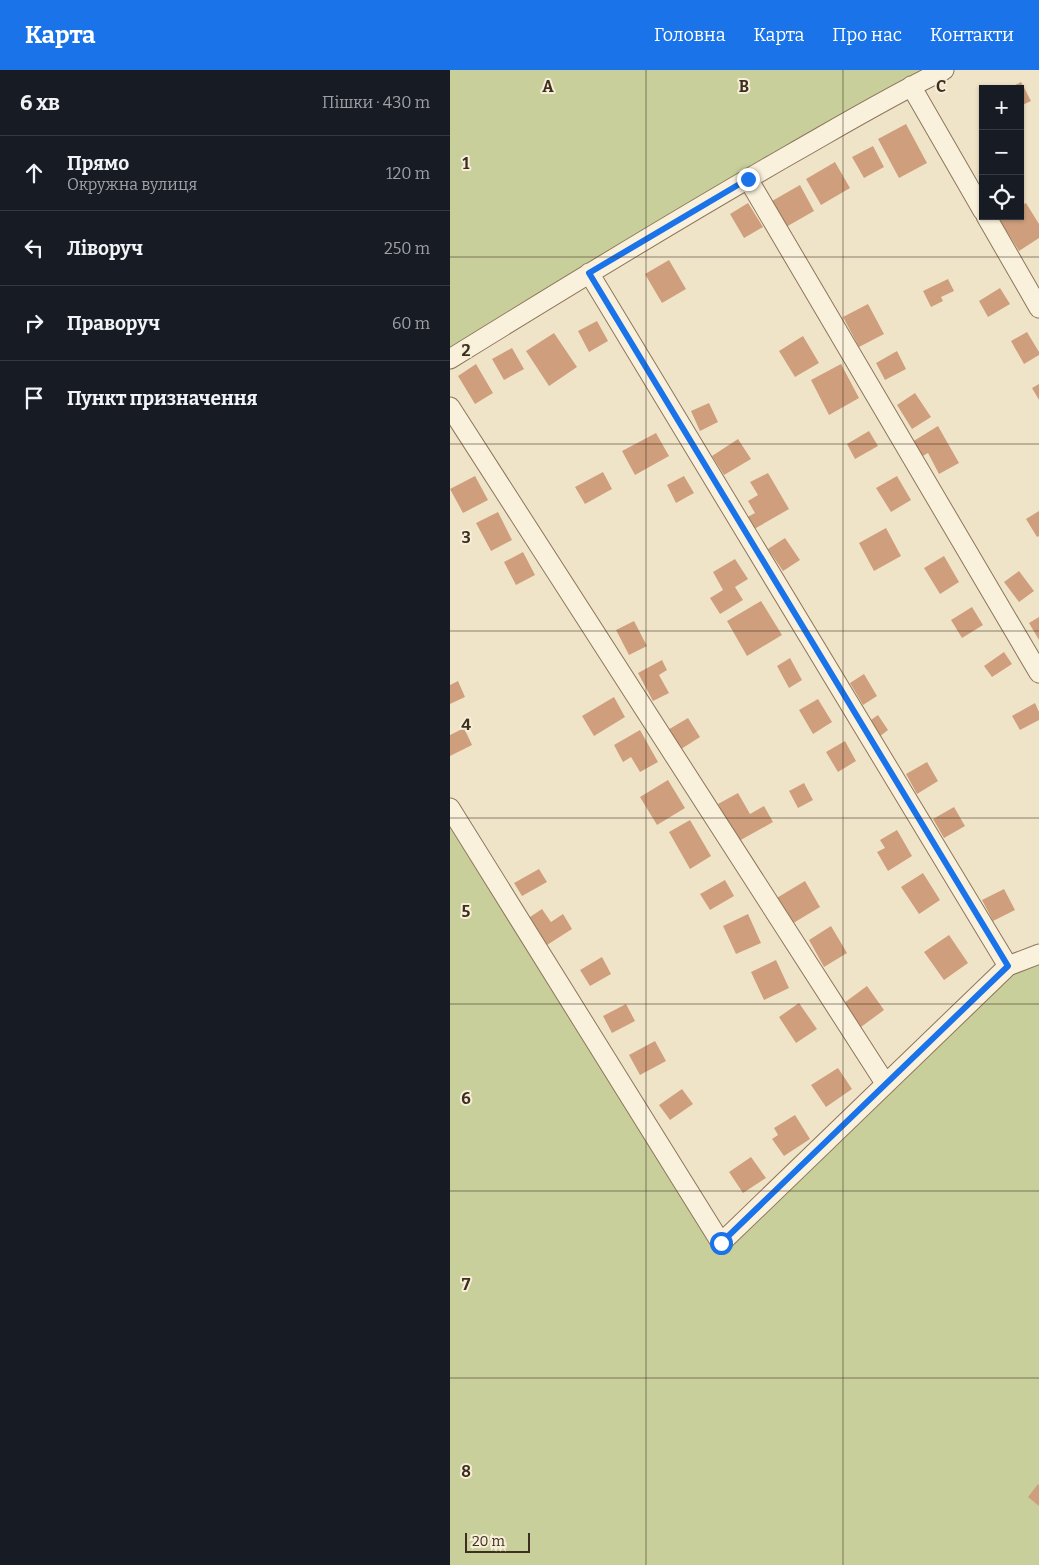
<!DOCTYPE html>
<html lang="uk">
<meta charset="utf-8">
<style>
:root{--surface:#171b24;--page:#242831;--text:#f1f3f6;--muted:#9ea1a6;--line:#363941;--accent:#1a73e8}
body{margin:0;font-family:Bitter,serif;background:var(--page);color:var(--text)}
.controls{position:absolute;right:15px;top:15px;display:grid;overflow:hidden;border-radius:0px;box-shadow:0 1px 4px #0004}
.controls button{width:45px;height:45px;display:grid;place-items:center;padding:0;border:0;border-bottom:1px solid var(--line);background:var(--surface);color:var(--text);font:25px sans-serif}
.scale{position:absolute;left:15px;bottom:12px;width:65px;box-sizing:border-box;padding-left:5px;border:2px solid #3d2e20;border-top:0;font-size:14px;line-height:18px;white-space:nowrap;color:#3d2e20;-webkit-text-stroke:4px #f7eed8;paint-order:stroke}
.stop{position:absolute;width:15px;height:15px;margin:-11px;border:4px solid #1a73e8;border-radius:50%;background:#fff}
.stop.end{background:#1a73e8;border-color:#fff;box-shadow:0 1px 5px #0008}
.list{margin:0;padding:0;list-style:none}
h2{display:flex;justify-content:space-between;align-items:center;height:65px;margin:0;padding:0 20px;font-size:21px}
h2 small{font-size:16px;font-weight:400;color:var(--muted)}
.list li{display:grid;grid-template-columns:32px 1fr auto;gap:15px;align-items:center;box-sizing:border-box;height:75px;padding:0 20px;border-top:1px solid var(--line)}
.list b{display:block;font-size:19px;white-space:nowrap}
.list p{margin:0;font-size:16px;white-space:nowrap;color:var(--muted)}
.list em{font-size:16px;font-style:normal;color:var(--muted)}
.icon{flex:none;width:28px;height:28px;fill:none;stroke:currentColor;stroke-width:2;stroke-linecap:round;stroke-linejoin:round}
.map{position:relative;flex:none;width:589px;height:1495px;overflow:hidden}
header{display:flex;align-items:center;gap:30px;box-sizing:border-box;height:70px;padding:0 25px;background:var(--accent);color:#fff}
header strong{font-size:24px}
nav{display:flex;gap:28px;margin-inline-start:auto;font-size:18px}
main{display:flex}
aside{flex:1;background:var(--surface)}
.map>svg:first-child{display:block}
.green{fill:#c9cf9b}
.building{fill:#cf9f7d}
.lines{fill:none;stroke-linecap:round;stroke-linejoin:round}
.minor-casing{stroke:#8d765c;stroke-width:21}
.minor{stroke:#faf1dc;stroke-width:19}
.route{stroke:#1a73e8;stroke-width:6}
.grid{fill:none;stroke:#3d2e20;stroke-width:1;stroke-opacity:0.55}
.grid-label{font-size:16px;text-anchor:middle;font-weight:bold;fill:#3d2e20;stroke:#f7eed8;stroke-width:4;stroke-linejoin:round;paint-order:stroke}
</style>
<header>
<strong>Карта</strong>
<nav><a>Головна</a><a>Карта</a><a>Про нас</a><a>Контакти</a></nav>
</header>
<main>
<aside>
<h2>6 хв<small>Пішки · 430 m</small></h2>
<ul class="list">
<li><svg class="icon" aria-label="ahead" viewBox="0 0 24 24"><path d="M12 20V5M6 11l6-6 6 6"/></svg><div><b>Прямо</b><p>Окружна вулиця</p></div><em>120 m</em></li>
<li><svg class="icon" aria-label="left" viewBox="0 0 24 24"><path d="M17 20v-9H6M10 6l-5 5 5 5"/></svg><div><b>Ліворуч</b></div><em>250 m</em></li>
<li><svg class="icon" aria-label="right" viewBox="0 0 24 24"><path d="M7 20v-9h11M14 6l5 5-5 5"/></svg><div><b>Праворуч</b></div><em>60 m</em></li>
<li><svg class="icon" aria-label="arrive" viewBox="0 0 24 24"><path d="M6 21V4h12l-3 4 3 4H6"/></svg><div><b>Пункт призначення</b></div></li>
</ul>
</aside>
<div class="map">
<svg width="589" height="1495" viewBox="0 0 589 1495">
<rect width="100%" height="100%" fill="#f0e4c8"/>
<path class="green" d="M0,0H494L0,289Z
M0,738L271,1173L558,896L589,884V1495H0Z"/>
<path class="building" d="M571,12L581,31L570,36V19H558Z
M456,54L477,93L449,108L428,69Z
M423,76L434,97L414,108L402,87Z
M385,92L400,118L371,135L356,109Z
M350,115L364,141L336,157L322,131Z
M298,133L313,157L294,168L280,144Z
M576,133L589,154V168L569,181L549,149L553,146H570V136Z
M219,190L236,219L212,233L195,204Z
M498,209L504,221L491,227L493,231L481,237L473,221Z
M550,218L560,234L538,247L529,231Z
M418,234L434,264L409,277L393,247Z
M147,251L158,271L139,282L128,261Z
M577,262L589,282V285L574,294L561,271Z
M104,263L127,297L99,316L76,281Z
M353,266L369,293L345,307L329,281Z
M62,278L74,299L54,310L42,289Z
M447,281L456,299L435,310L426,293Z
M26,294L43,323L25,334L8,306Z
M391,294L409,328L379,345L361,310Z
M589,314V330L582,318Z
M465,323L481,347L462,359L447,335Z
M259,333L268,352L250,361L241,341Z
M488,356L509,393L489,404L478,383L471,387L462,372Z
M419,361L428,376L405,389L397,374Z
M206,363L219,386L185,405L172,381Z
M288,369L301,389L274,405L262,386Z
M153,402L162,419L135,434L125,417Z
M318,403L339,439L299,462L292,450L305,443L298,431L308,425L300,412Z
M25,406L38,430L13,443L0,419Z
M234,406L244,423L226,433L217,415Z
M447,406L461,430L441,442L426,418Z
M589,441V466L587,467L576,449Z
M48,442L62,470L41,481L26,453Z
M436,458L451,486L424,501L409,473Z
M335,468L350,490L333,501L318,479Z
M73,482L85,505L66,515L54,492Z
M494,486L509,512L490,524L474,498Z
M285,489L298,509L285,517L293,530L270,544L260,528L273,520L263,502Z
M569,501L584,521L569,532L554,512Z
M311,531L332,565L297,586L277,551Z
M522,537L533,555L512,568L501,550Z
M589,547V570L579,553Z
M184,551L197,576L179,585L166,560Z
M554,582L562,594L542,607L534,596Z
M340,588L352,610L339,618L327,596Z
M212,590L217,600L209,605L219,623L203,631L188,603Z
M414,604L427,626L413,635L400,613Z
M8,611L15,627L0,634V615Z
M164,627L175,647L144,666L132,646Z
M368,629L382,652L363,664L349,640Z
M585,633L589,642V650L570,660L562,646Z
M428,645L438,660L429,667L418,652Z
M238,648L250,667L228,681L216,661Z
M14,658L22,675L0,686V665Z
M190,660L208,692L190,702L181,687L173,692L164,675Z
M395,671L406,691L388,702L376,682Z
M477,692L488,711L467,724L456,704Z
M218,710L235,738L207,755L190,727Z
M354,713L363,730L348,738L339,721Z
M288,723L300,744L314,736L323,752L289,771L268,734Z
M504,737L515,756L494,768L483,749Z
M240,750L261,786L240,799L219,762Z
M447,760L462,786L438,801L427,782L435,778L430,770Z
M89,799L97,812L72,826L64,813Z
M473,803L490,830L469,844L451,817Z
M275,810L284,826L260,840L250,824Z
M355,811L370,837L340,855L325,829Z
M554,819L565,840L543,851L532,830Z
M92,839L101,852L113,844L122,859L97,875L80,847Z
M298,844L311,873L286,884L273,856Z
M381,856L397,883L374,897L359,870Z
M499,865L518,893L494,910L474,882Z
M152,887L161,904L140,916L130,900Z
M326,890L339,918L314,930L301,902Z
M417,916L434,940L411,957L394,933Z
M349,933L367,959L346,973L329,947Z
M176,934L185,951L162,963L153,946Z
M205,971L216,991L190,1005L179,985Z
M388,998L402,1019L376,1037L361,1015Z
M232,1019L243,1034L220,1050L209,1035Z
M345,1045L360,1069L334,1086L322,1069L328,1065L324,1058Z
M301,1087L316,1108L293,1123L279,1102Z
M588,1414L589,1415V1436L578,1427Z"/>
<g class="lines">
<g class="minor-casing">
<path id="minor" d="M461,16L533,141
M298,109L589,603
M536,146L589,238
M139,203L558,896
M0,289C113,219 226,150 341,84C392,55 442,25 494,0
M0,337L435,1013
M0,738L271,1173L558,896L589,884"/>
</g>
<use href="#minor" class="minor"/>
</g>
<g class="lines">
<path class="route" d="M271,1173L558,896L139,203L298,109"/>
</g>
<path class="grid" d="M196,0V1495M393,0V1495M0,187H589M0,374H589M0,561H589M0,748H589M0,934H589M0,1121H589M0,1308H589"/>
<g class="grid-label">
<text x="98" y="22">A</text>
<text x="294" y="22">B</text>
<text x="491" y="22">C</text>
<text x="16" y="99">1</text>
<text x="16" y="286">2</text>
<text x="16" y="473">3</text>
<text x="16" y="660">4</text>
<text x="16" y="847">5</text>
<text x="16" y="1034">6</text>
<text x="16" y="1220">7</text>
<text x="16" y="1407">8</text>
</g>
</svg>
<div class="controls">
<button>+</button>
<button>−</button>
<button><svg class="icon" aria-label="locate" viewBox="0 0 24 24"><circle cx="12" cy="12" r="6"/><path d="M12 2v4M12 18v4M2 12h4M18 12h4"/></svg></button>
</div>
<div class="scale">20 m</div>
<div class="stop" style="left:271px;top:1173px"></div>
<div class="stop end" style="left:298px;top:109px"></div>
</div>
</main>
